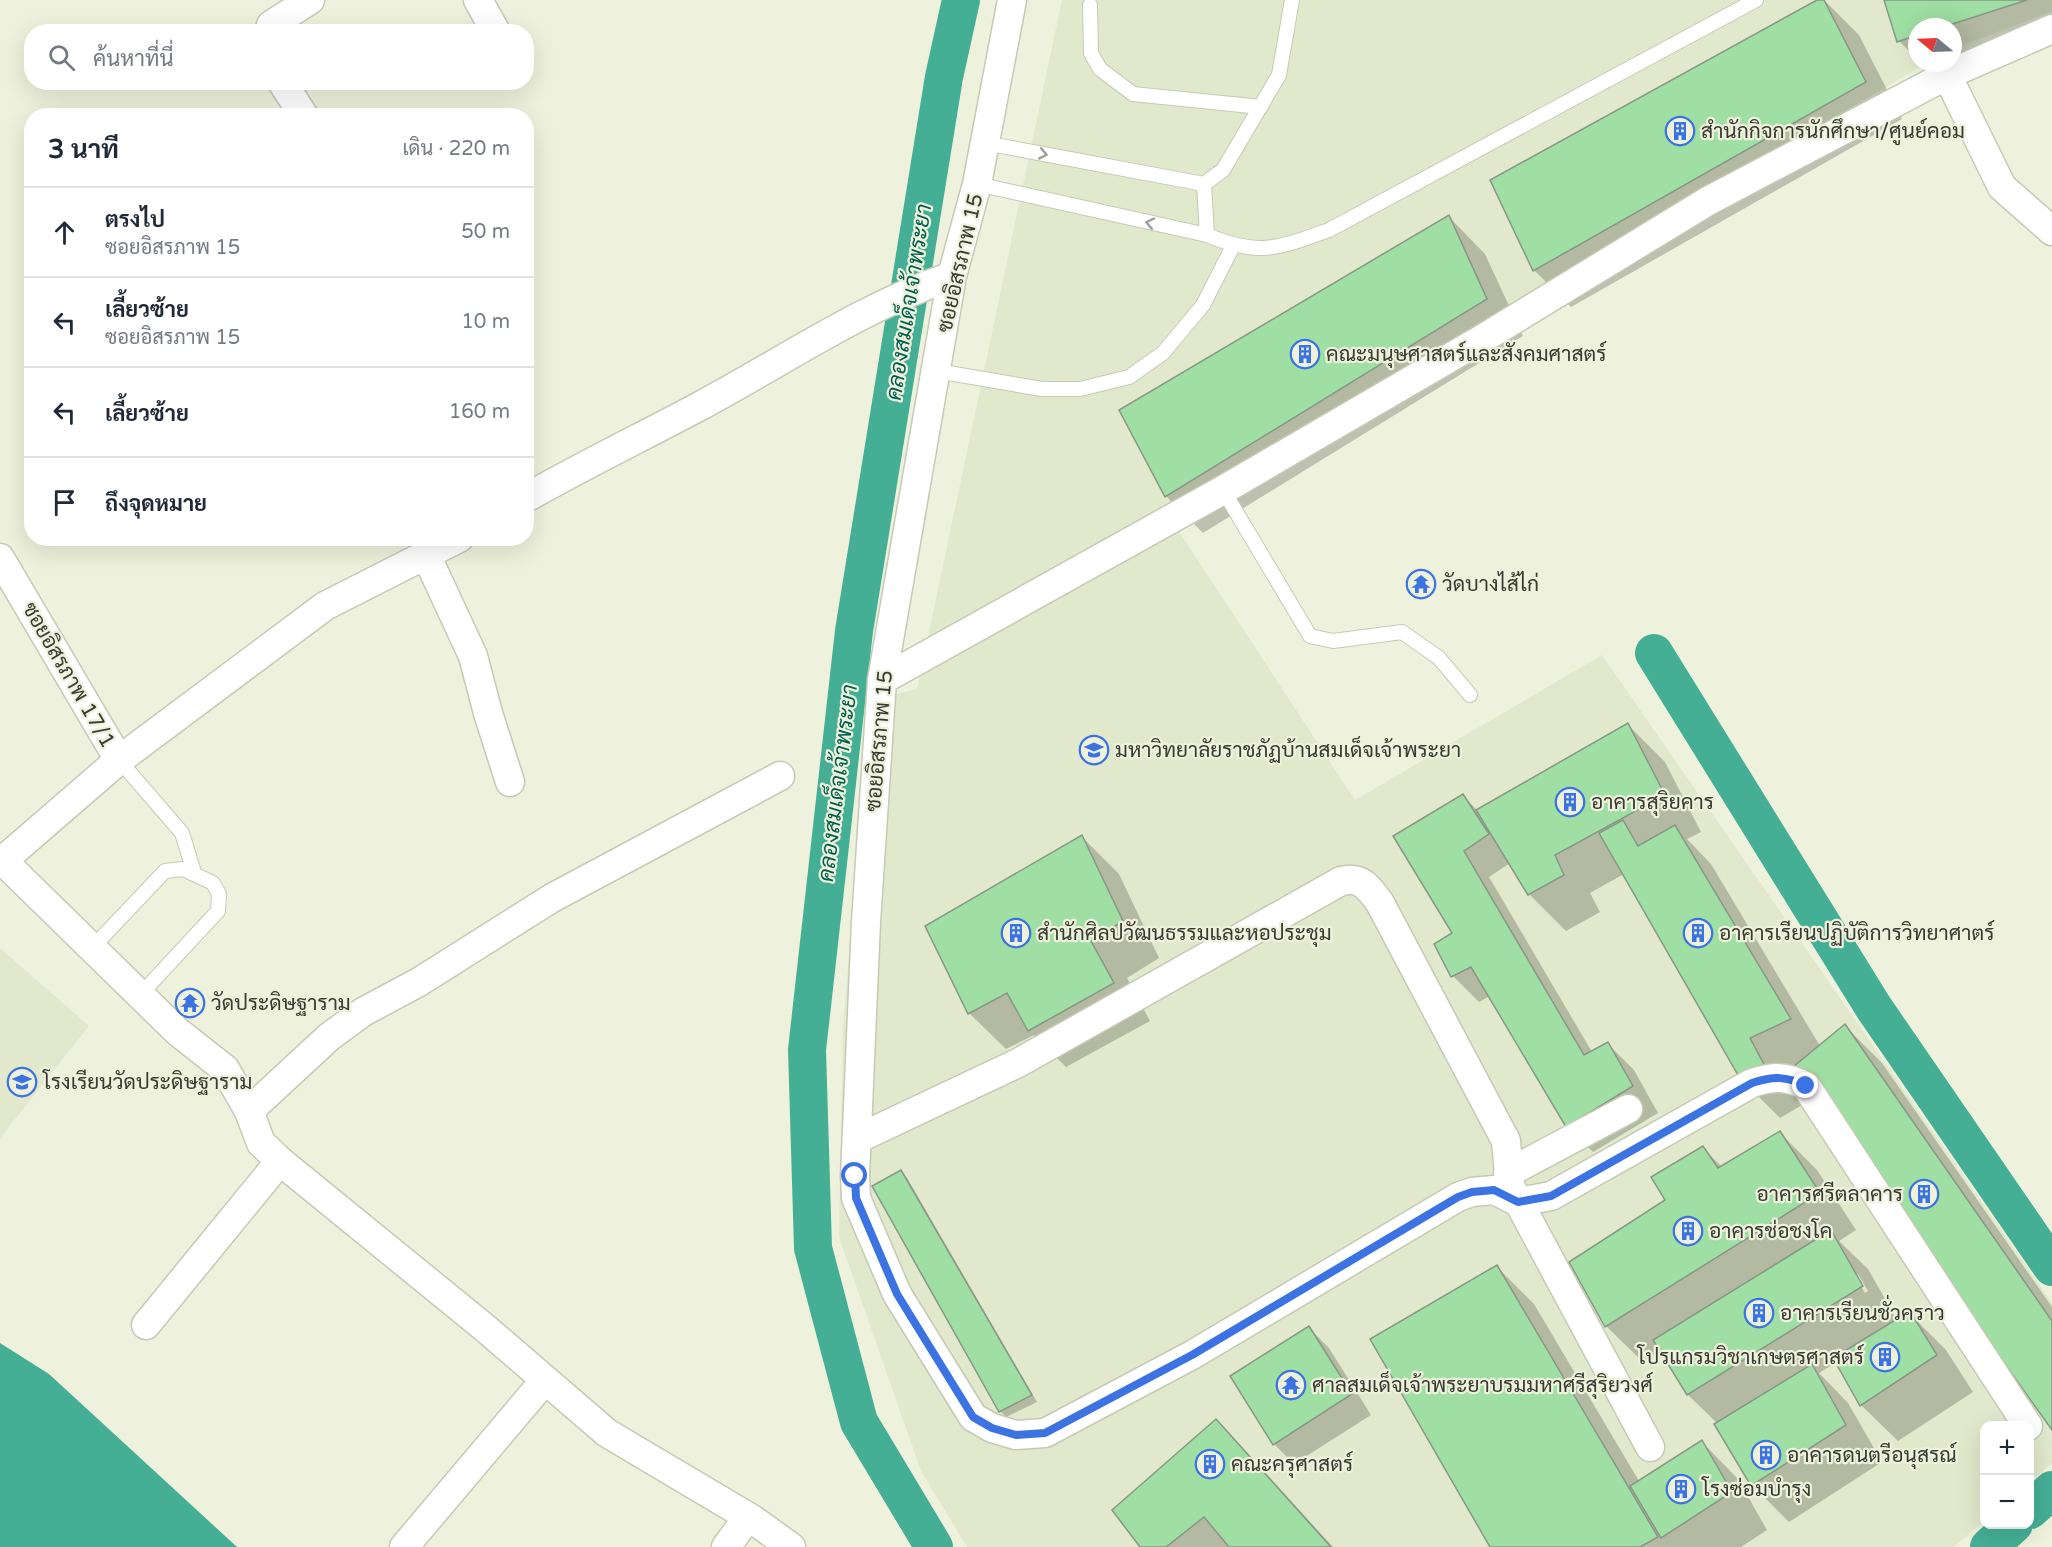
<!DOCTYPE html>
<html lang="th">
<meta charset="utf-8">
<style>
:root{--surface:#fff;--page:#f2f2f3;--text:#1f2937;--muted:#747a83;--line:#e0e1e3}
body{margin:0;font-family:"Varela Round",Sarabun,sans-serif;background:var(--page);color:var(--text)}
.controls{position:absolute;right:18px;bottom:18px;display:grid;overflow:hidden;border-radius:12px;box-shadow:0 6px 24px #0002}
.controls button{width:54px;height:54px;display:grid;place-items:center;padding:0;border:0;border-bottom:2px solid var(--line);background:var(--surface);color:var(--text);font:30px sans-serif}
.compass{position:absolute;left:1908px;top:18px;width:54px;height:54px;border-radius:50%;background:var(--surface);box-shadow:0 6px 24px #0002;rotate:289deg}
.stop{position:absolute;width:18px;height:18px;margin:-14px;border:4px solid #3b73e2;border-radius:50%;background:#fff}
.stop.end{background:#3b73e2;border-color:#fff;box-shadow:0 2px 6px #0008}
.list{margin:0;padding:0;list-style:none}
h2{display:flex;justify-content:space-between;align-items:center;height:78px;margin:0;padding:0 24px;font-size:26px}
h2 small{font-size:20px;font-weight:400;color:var(--muted)}
.list li{display:grid;grid-template-columns:39px 1fr auto;gap:18px;align-items:center;box-sizing:border-box;height:90px;padding:0 24px;border-top:2px solid var(--line)}
.list b{display:block;font-size:22px;white-space:nowrap}
.list p{margin:0;font-size:20px;white-space:nowrap;color:var(--muted)}
.list em{font-size:20px;font-style:normal;color:var(--muted)}
.icon{flex:none;width:33px;height:33px;fill:none;stroke:currentColor;stroke-width:2;stroke-linecap:round;stroke-linejoin:round}
.map{position:relative;flex:none;width:2052px;height:1547px;overflow:hidden}
.search{position:absolute;background:var(--surface);box-shadow:0 6px 24px #0002;left:24px;top:24px;width:510px;height:66px;display:flex;align-items:center;gap:15px;box-sizing:border-box;padding:0 21px;border-radius:24px;color:var(--muted);font-size:22px}
.panel{position:absolute;background:var(--surface);box-shadow:0 6px 24px #0002;left:24px;top:108px;width:510px;height:438px;border-radius:24px}
.map>svg:first-child{display:block}
.built{fill:#e2e8cb}
.water{fill:#45af96}
.shadow{fill:#0003;fill-rule:evenodd}
.lines{fill:none;stroke-linecap:round;stroke-linejoin:round}
.canal{stroke:#45af96;stroke-width:38}
.building{fill:#9fdfa3;stroke:#879787;stroke-width:1.5}
.service-casing{stroke:#c5cab4;stroke-width:16}
.minor-casing{stroke:#c5cab4;stroke-width:31}
.service{stroke:#fff;stroke-width:14}
.minor{stroke:#fff;stroke-width:28}
.oneway{stroke:#9c9d98}
.route{stroke:#3b73e2;stroke-width:8}
.labels{text-anchor:middle;stroke-width:4.5;stroke-linejoin:round;paint-order:stroke}
.poi-label{font-size:21px;fill:#393b32;stroke:#eef2dc;text-anchor:start}
.street-label{font-size:21px;fill:#393b32;stroke:#eef2dc}
.water-label{font-size:22px;font-style:italic;fill:#015d4d;stroke:#eef2dc}
</style>
<div class="map">
<svg width="2052" height="1547" viewBox="0 0 2052 1547">
<rect width="100%" height="100%" fill="#eef2dc"/>
<path class="built" d="M1062,0H2052V11L1953,49V27H1917V63H1927L1163,507L1355,800L1602,655L2052,1303V1463L2030,1482V1426H1984V1521L1954,1547H967L921,1471L839,1237L843,1029L870,700L917,689Z
M0,948L89,1026L0,1138Z"/>
<path class="water" d="M0,1343L49,1374L237,1547H0Z"/>
<path class="shadow" d="M1820,0H1824L1859,35L1902,119L1571,307L1534,270Z
M1886,0H2052V40L1936,78L1921,63H1953V27H1917V59L1899,41Z
M1449,217L1485,254L1523,336L1203,533L1166,496Z
M1628,725L1665,762L1701,832L1687,839L1711,864L1820,1046L1845,1026L1882,1063L2052,1307V1427L1797,1070L1802,1105L1780,1118L1743,1081L1624,874L1590,893L1600,912L1566,931L1529,894L1510,863L1489,877L1592,1052L1608,1044L1634,1070L1658,1113L1593,1152L1567,1126L1490,996L1479,1002L1453,976L1436,944L1455,934L1463,796L1478,811Z
M1082,837L1119,874L1159,958L1127,978L1150,1021L1066,1067L1034,1035L1006,1049L969,1013Z
M1780,1133L1817,1170L1856,1230L1839,1241L1868,1269L1897,1320L1909,1313L1946,1350L1973,1392L1898,1441L1861,1405L1837,1362L1819,1373L1848,1403L1882,1462L1789,1522L1752,1485L1718,1424L1688,1395L1662,1351L1643,1362L1606,1326L1667,1200L1703,1148L1722,1167ZM1854,1274H1858L1868,1291L1865,1293Z
M900,1171L907,1178L1037,1402L1006,1417L1000,1411Z
M1497,1267L1534,1304L1639,1481L1702,1442L1738,1479L1767,1530L1741,1547H1491Z
M1309,1328L1329,1348L1371,1415L1294,1464L1274,1444Z
M1216,1421L1252,1458L1333,1547H1142Z"/>
<g class="lines">
<path class="canal" d="M1654,653L1874,1008L2052,1267
M2030,1510L2052,1490
M934,1547L859,1422L813,1248L807,1050L854,631L944,77L961,0
M1989,1547L2014,1524"/>
</g>
<path class="building" d="M1817,0H1824L1866,82L1533,271L1490,180Z
M1884,0H2027L1943,27H1917V35L1897,42Z
M1449,215L1487,299L1165,497L1119,410Z
M1628,723L1665,795L1555,855L1564,875L1528,895L1476,810Z
M1463,794L1489,834L1464,851L1584,1055L1608,1042L1633,1086L1566,1127L1471,967L1451,977L1434,944L1452,933L1393,836Z
M1623,820L1638,846L1675,825L1791,1019L1750,1038L1766,1068L1742,1082L1599,833Z
M1082,835L1123,921L1091,941L1114,983L1028,1031L1007,993L968,1014L925,926Z
M1845,1024L2052,1321V1430L1793,1067Z
M1780,1131L1820,1193L1605,1327L1569,1262L1665,1200L1651,1177L1703,1146L1718,1168Z
M901,1170L1032,1395L999,1412L872,1186Z
M1831,1230L1863,1286L1687,1395L1653,1340Z
M1497,1265L1658,1537L1640,1547H1490L1370,1339Z
M1910,1311L1937,1355L1860,1406L1833,1358Z
M1309,1326L1352,1394L1273,1445L1230,1376Z
M1812,1364L1846,1425L1751,1486L1714,1424Z
M1216,1419L1331,1547H1229L1204,1517L1166,1547H1140L1112,1510Z
M1702,1440L1732,1492L1661,1538L1630,1486Z"/>
<g class="lines">
<g class="service-casing">
<path id="service" d="M1090,5L1091,53L1100,69L1133,94L1261,107
M985,143L1204,184L1223,170L1279,75L1292,0
M977,184L1207,235C1259,257 1279,248 1329,230L1756,0
M1204,184L1207,235
M937,371L1042,389H1080L1129,377L1163,353L1203,305L1233,246
M1223,490L1310,636L1333,641L1402,632L1439,658L1470,695
M119,760L182,833L194,872
M92,948L165,871L183,869L213,883L219,894L218,911L140,995"/>
</g>
<g class="minor-casing">
<path id="minor" d="M478,0L496,32
M1012,0L977,184L952,276L882,680L866,922L855,1176L856,1198L897,1294L973,1417L992,1428L1016,1435L1045,1433L1192,1355L1458,1197L1472,1192L1494,1190L1518,1202L1551,1196L1752,1083C1774,1076 1786,1076 1806,1086L2028,1426
M269,32L271,25L310,0
M1947,75L2002,187L2052,231
M282,82L304,116
M526,498C584,465 642,437 700,406C784,361 862,307 952,276
M427,557L473,656L488,713L510,782
M0,558L119,760
M882,680L1223,490L1482,339L1708,201L1947,75L2052,29
M3,861L178,1032L225,1069L249,1111L261,1143L280,1161L485,1328L607,1433L752,1519L791,1547
M0,863L119,760L325,606L459,538
M249,1111L329,1037L363,1012L419,982L552,898L780,776
M857,1139L1018,1063L1341,881C1362,876 1369,888 1380,903L1506,1141L1510,1186L1650,1447
M1508,1173L1628,1109
M146,1325L280,1161
M404,1547L545,1380
M726,1547L748,1517"/>
</g>
<use href="#service" class="service"/>
<use href="#minor" class="minor"/>
</g>
<defs><path id="oneway-chevron" d="M-2-3.5L2.5 0L-2 3.5" fill="none" stroke-width="1.6" stroke-linecap="round" stroke-linejoin="round" transform="scale(1.5)"/></defs>
<g class="oneway">
<use href="#oneway-chevron" transform="translate(1043 154) rotate(11)"/>
<use href="#oneway-chevron" transform="translate(1150 223) rotate(-168)"/>
</g>
<g class="lines">
<path class="route" d="M855,1176L856,1198L897,1294L973,1417L992,1428L1016,1435L1045,1433L1192,1355L1458,1197L1472,1192L1494,1190L1518,1202L1551,1196L1752,1083C1774,1076 1786,1076 1806,1086"/>
</g>
<defs>
<g id="building-ring" transform="scale(1.5)"><circle r="9.5" fill="#eef2dc" stroke="#3b73e2" stroke-width="1.5"/><path d="M-4-6H4V6H1V3H-1V6H-4ZM-2.5-4.3h1.7v1.8h-1.7ZM.8-4.3h1.7v1.8H.8ZM-2.5-1h1.7V.8h-1.7ZM.8-1h1.7V.8H.8Z" fill="#3b73e2"/></g>
<g id="temple-ring" transform="scale(1.5)"><circle r="9.5" fill="#eef2dc" stroke="#3b73e2" stroke-width="1.5"/><path d="M0-6L5-2H3V0L6.5 2.5H4V6H1.5V3h-3V6H-4V2.5H-6.5L-3 0V-2H-5Z" fill="#3b73e2"/></g>
<g id="university-ring" transform="scale(1.5)"><circle r="9.5" fill="#eef2dc" stroke="#3b73e2" stroke-width="1.5"/><path d="M0-5L7-2L0 1L-7-2ZM-4 1L0 2.5L4 1V4Q0 6-4 4Z" fill="#3b73e2"/></g>
<g id="school-ring" transform="scale(1.5)"><circle r="9.5" fill="#eef2dc" stroke="#3b73e2" stroke-width="1.5"/><path d="M0-5L7-2L0 1L-7-2ZM-4 1L0 2.5L4 1V4Q0 6-4 4Z" fill="#3b73e2"/></g>
</defs>
<g fill-rule="evenodd">
<use href="#building-ring" x="1680" y="131"/>
<use href="#building-ring" x="1305" y="354"/>
<use href="#temple-ring" x="1421" y="584"/>
<use href="#university-ring" x="1094" y="750"/>
<use href="#building-ring" x="1570" y="802"/>
<use href="#building-ring" x="1016" y="933"/>
<use href="#building-ring" x="1698" y="933"/>
<use href="#temple-ring" x="190" y="1003"/>
<use href="#school-ring" x="22" y="1082"/>
<use href="#building-ring" x="1924" y="1194"/>
<use href="#building-ring" x="1688" y="1231"/>
<use href="#building-ring" x="1759" y="1313"/>
<use href="#building-ring" x="1885" y="1357"/>
<use href="#temple-ring" x="1291" y="1385"/>
<use href="#building-ring" x="1766" y="1455"/>
<use href="#building-ring" x="1210" y="1464"/>
<use href="#building-ring" x="1681" y="1489"/>
</g>
<g class="labels">
<g class="poi-label">
<text x="1701" y="138">สำนักกิจการนักศึกษา/ศูนย์คอม</text>
<text x="1326" y="361">คณะมนุษศาสตร์และสังคมศาสตร์</text>
<text x="1442" y="591">วัดบางไส้ไก่</text>
<text x="1115" y="757">มหาวิทยาลัยราชภัฏบ้านสมเด็จเจ้าพระยา</text>
<text x="1591" y="809">อาคารสุริยคาร</text>
<text x="1037" y="940">สำนักศิลปวัฒนธรรมและหอประชุม</text>
<text x="1719" y="940">อาคารเรียนปฏิบัติการวิทยาศาตร์</text>
<text x="211" y="1010">วัดประดิษฐาราม</text>
<text x="43" y="1089">โรงเรียนวัดประดิษฐาราม</text>
<text x="1903" y="1201" text-anchor="end">อาคารศรีตลาคาร</text>
<text x="1709" y="1238">อาคารช่อชงโค</text>
<text x="1780" y="1320">อาคารเรียนชั่วคราว</text>
<text x="1864" y="1364" text-anchor="end">โปรแกรมวิชาเกษตรศาสตร์</text>
<text x="1312" y="1392">ศาลสมเด็จเจ้าพระยาบรมมหาศรีสุริยวงศ์</text>
<text x="1787" y="1462">อาคารดนตรีอนุสรณ์</text>
<text x="1231" y="1471">คณะครุศาสตร์</text>
<text x="1702" y="1496">โรงซ่อมบำรุง</text>
</g>
<g class="street-label">
<text transform="translate(960 263) rotate(-77)" y="7">ซอยอิสรภาพ 15</text>
<text transform="translate(69 675) rotate(60)" y="7">ซอยอิสรภาพ 17/1</text>
<text transform="translate(879 741) rotate(-85)" y="7">ซอยอิสรภาพ 15</text>
</g>
<g class="water-label">
<text transform="translate(908 302) rotate(-81)" y="8">คลองสมเด็จเจ้าพระยา</text>
<text transform="translate(837 783) rotate(-83)" y="8">คลองสมเด็จเจ้าพระยา</text>
</g>
</g>
</svg>
<div class="controls">
<button>+</button>
<button>−</button>
</div>
<svg class="compass" viewBox="-18 -18 36 36"><path d="M0-13l5 13h-10z" fill="#e53935"/><path d="M0 13l5-13h-10z" fill="#747a83"/></svg>
<div class="stop" style="left:855px;top:1176px"></div>
<div class="stop end" style="left:1806px;top:1086px"></div>
<div class="search"><svg class="icon" aria-label="search" viewBox="0 0 24 24"><circle cx="10" cy="10" r="6"/><path d="M15 15l6 6"/></svg>ค้นหาที่นี่</div>
<section class="panel">
<h2>3 นาที<small>เดิน · 220 m</small></h2>
<ul class="list">
<li><svg class="icon" aria-label="ahead" viewBox="0 0 24 24"><path d="M12 20V5M6 11l6-6 6 6"/></svg><div><b>ตรงไป</b><p>ซอยอิสรภาพ 15</p></div><em>50 m</em></li>
<li><svg class="icon" aria-label="left" viewBox="0 0 24 24"><path d="M17 20v-9H6M10 6l-5 5 5 5"/></svg><div><b>เลี้ยวซ้าย</b><p>ซอยอิสรภาพ 15</p></div><em>10 m</em></li>
<li><svg class="icon" aria-label="left" viewBox="0 0 24 24"><path d="M17 20v-9H6M10 6l-5 5 5 5"/></svg><div><b>เลี้ยวซ้าย</b></div><em>160 m</em></li>
<li><svg class="icon" aria-label="arrive" viewBox="0 0 24 24"><path d="M6 21V4h12l-3 4 3 4H6"/></svg><div><b>ถึงจุดหมาย</b></div></li>
</ul>
</section>
</div>
